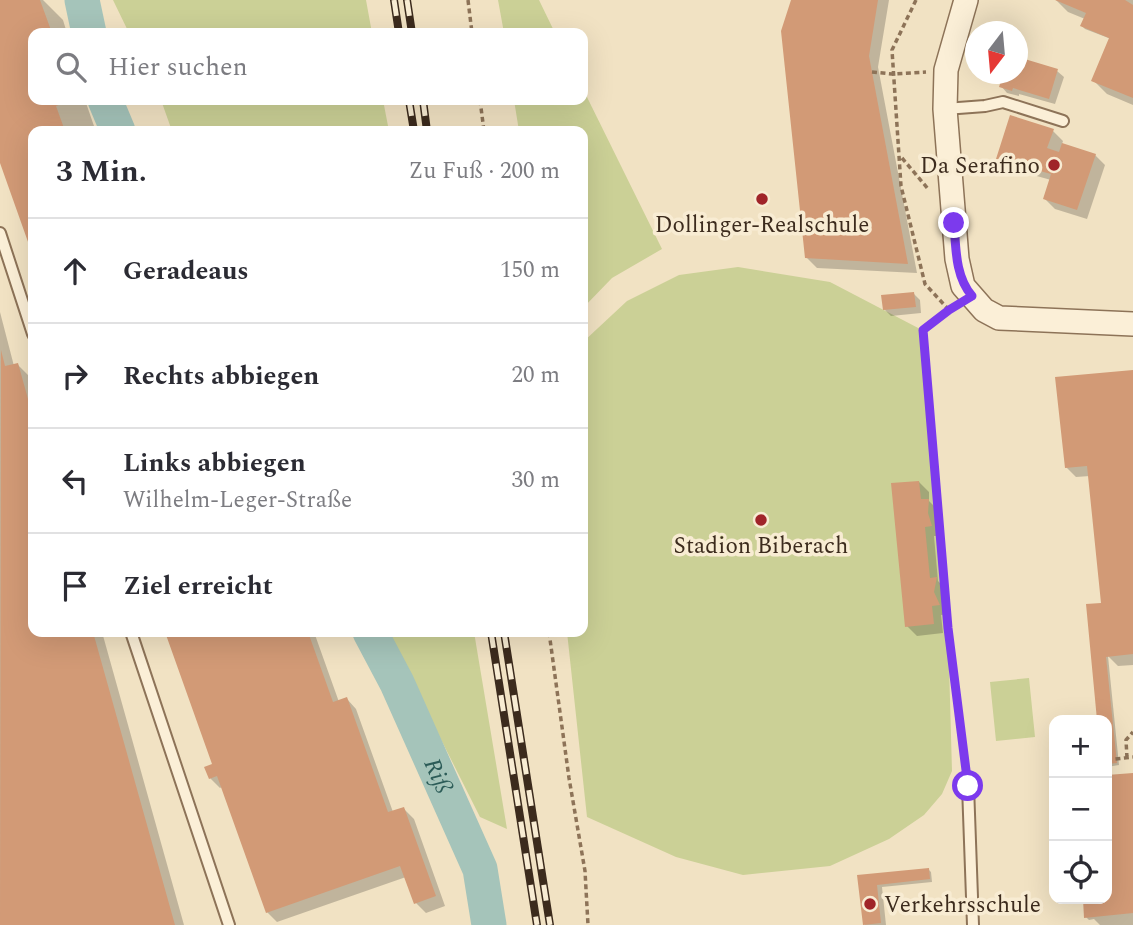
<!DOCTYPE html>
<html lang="de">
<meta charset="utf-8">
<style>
:root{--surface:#fff;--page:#f7f7f7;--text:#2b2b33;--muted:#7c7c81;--line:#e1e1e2}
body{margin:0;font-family:Spectral,serif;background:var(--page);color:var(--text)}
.controls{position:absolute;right:21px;bottom:21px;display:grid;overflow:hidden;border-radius:14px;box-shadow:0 7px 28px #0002}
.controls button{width:63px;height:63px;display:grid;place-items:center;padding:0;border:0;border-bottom:2px solid var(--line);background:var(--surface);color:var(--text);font:35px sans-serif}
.compass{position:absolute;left:965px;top:21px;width:63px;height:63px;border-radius:50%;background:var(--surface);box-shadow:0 7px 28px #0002;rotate:196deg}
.stop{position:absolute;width:21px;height:21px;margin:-16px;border:5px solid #7c3aed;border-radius:50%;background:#fff}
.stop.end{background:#7c3aed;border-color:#fff;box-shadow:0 2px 7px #0008}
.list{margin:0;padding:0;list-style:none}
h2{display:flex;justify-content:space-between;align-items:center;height:91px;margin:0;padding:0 28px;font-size:30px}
h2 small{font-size:23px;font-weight:400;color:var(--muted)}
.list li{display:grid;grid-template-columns:46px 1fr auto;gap:21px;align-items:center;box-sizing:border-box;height:105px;padding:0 28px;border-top:2px solid var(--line)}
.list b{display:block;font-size:26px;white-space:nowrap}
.list p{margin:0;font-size:23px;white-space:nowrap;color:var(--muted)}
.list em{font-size:23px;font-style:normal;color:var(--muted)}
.icon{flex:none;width:38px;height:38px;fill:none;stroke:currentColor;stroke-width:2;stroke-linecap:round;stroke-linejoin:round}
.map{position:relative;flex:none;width:1133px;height:925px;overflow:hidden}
.search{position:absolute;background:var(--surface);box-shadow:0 7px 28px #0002;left:28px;top:28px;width:560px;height:77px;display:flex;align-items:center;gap:18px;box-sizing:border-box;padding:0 24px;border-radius:14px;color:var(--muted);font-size:26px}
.panel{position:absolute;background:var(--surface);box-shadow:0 7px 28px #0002;left:28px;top:126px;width:560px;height:511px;border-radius:14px}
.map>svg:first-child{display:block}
.green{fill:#cbd096}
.shadow{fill:#0003}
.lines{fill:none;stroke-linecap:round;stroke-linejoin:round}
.river{stroke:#a5c4ba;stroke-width:35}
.building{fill:#d29a76}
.lane-casing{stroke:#8d7358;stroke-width:14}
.street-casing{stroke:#8d7358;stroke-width:26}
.path{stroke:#8d7358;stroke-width:3.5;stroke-dasharray:5 3.5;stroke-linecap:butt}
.lane{stroke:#fbefd7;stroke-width:10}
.street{stroke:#fbefd7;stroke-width:23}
.rail-casing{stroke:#3c2b1d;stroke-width:8}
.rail{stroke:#f8ecd3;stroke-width:5;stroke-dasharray:16;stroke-linecap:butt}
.route{stroke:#7c3aed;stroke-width:9}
.poi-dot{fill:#a02429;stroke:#f8ecd3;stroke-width:2.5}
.labels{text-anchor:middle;stroke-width:7;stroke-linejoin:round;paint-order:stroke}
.poi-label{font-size:23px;fill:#3c2b1d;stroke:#f8ecd3}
.water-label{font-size:24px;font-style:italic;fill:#2c5c58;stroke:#f8ecd3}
</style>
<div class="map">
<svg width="1133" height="925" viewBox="0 0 1133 925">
<rect width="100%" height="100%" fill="#f1e2c3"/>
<path class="green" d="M113,0H366L372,33H129Z
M498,0H539L555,33H504Z
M583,89L662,249L612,278L583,308V131H519L514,100H583Z
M161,100H383L389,131H172Z
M738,267L830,282L922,330L948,628L952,771L942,794L924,815L889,839L830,866L743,875L676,857L587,817L567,632H583V342L627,301L679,275Z
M387,632H474L507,829L480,817Z
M1029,678L1035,737L996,741L990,682Z"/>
<path class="shadow" d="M0,0H43L63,20L67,33H33V100H85L94,126L80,131H33V252L0,158Z
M792,0H889L878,67L917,273L817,268L807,258Z
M1056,0H1133V105L1107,94L1094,81L1111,39L1085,29L1082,26L1085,19L1068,12Z
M1018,59L1057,71L1064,77L1055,104L1019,94V96L1007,93L1001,86L1005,74H1018Z
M1053,131L1063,141L1062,144L1095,155L1105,165L1087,219L1055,209L1045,199L1051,180L1008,168L998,158Z
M914,294L920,300L921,313L891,316L884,309Z
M0,312L14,366L18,365L31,378L33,387V632H102L184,925H0Z
M1133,371V665L1118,666L1108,656L1119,765L1107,767V720H1099L1088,606L1103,604L1090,476L1076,477L1066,467Z
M919,482L929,492V501L938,510L937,525L941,536H934L938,581L946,589L943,603L948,614L941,615L943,633L917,636L907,626Z
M167,632H314L339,702L347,699L356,709L393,812L404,809L414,819L445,906L426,913L416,903L406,877L277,922L267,912L222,787L220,788L210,778L215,765Z
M1133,775V925H1100L1094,919L1089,920L1086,917L1084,899H1107V777Z
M928,869L931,872L932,882L882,887L886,925H865L859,877Z"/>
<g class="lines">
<g class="river">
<path d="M82,0L89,33"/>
<path d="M105,100L118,131"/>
<path id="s1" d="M370,632L397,683L480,869L489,925"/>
</g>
</g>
<path class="building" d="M0,0H40L52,33H33V100H71L56,106L65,131H33V256L0,163Z
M791,0H878L869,56L908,264L805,258L781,31Z
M1055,0H1125L1133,5V98L1091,81L1109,38L1080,26L1086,13Z
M1018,57L1058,69L1049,99L1013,88L1012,91L999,87L1003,74H1018Z
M1010,115L1054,129L1047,148L1059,152L1062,143L1096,154L1077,210L1043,199L1051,174L996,159Z
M914,292L916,307L883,310L881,295Z
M1,350L5,366L18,363L33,417V632H93L175,925H0Z
M1133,370V654L1106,657L1117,763L1107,764V720H1097L1086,604L1101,603L1087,466L1065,468L1055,377Z
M919,481L921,499H929L928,513L932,526L925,527L930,578L937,577L934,592L940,605L932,606L934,624L905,627L891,483Z
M165,632H308L333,702L347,697L388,812L404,807L436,896L414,904L400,866L266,913L217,776L209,779L204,767L212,764Z
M1133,773V913L1084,918L1083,899H1107V775Z
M929,868L930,879L877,885L881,923L863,925L857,875Z"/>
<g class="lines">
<g class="lane-casing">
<path id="lane" d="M945,109L985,106L1003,102L1063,121
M0,233L33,334
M131,632L229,925
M968,786L973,925"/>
</g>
<g class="street-casing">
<path id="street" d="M966,0L946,70L945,109L957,259L963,286L984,310L999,318L1133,324"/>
</g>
<path class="path" d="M468,0L472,33
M916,0L892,50L901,186L925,284L949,310
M872,72L892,74L926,72
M480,100L484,131
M902,158L929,190
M955,306L923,329L948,628L966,774
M549,632L569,778L585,871L588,925
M1127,758L1126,740L1133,732
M1107,760L1133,757"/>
<use href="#lane" class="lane"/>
<use href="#street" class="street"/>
<g class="rail-casing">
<path id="rail" d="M394,0L399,33
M407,0L412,33
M409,100L414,131
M423,100L427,131
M491,632L537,925
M504,632L550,925"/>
</g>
<use href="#rail" class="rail"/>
</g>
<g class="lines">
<path class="route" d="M954,223C956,248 955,276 972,296L949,310L923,330L948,628L968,786"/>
</g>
<g class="poi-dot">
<circle cx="1054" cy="165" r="7"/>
<circle cx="762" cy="199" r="7"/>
<circle cx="761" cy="520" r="7"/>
<circle cx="870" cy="904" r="7"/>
</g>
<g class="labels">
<g class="poi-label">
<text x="1040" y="173" text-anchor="end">Da Serafino</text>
<text x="762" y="232">Dollinger-Realschule</text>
<text x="761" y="553">Stadion Biberach</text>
<text x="884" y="912" text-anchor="start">Verkehrsschule</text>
</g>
<g class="water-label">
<text dy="8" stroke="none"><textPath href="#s1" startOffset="159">Riß</textPath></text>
</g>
</g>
</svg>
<div class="controls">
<button>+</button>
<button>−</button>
<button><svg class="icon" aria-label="locate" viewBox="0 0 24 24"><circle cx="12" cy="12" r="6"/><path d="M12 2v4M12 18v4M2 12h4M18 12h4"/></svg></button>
</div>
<svg class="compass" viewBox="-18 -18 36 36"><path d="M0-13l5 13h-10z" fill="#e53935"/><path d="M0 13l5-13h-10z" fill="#7c7c81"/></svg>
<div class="stop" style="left:968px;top:786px"></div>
<div class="stop end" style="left:954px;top:223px"></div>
<div class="search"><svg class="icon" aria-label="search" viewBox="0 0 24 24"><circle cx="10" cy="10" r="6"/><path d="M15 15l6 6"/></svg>Hier suchen</div>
<section class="panel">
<h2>3 Min.<small>Zu Fuß · 200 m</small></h2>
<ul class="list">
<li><svg class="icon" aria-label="ahead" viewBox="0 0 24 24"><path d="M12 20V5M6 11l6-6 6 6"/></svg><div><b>Geradeaus</b></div><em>150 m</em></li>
<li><svg class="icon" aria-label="right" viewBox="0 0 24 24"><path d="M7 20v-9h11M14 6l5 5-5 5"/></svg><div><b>Rechts abbiegen</b></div><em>20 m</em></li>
<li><svg class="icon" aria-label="left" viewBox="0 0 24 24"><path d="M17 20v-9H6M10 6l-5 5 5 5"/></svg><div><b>Links abbiegen</b><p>Wilhelm-Leger-Straße</p></div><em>30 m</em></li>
<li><svg class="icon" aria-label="arrive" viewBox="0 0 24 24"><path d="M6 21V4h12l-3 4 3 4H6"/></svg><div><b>Ziel erreicht</b></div></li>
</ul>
</section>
</div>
